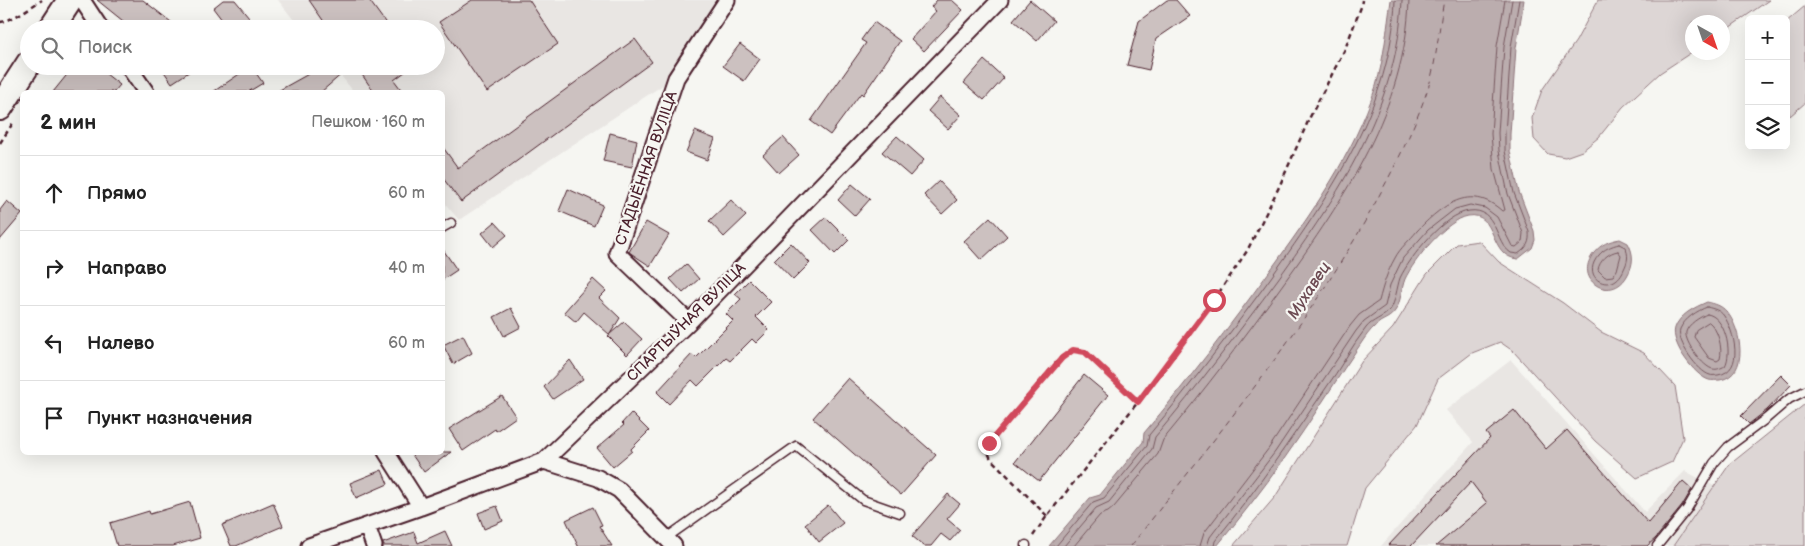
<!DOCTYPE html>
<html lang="ru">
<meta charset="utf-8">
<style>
:root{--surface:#fff;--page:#f2f2f2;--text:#222;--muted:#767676;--line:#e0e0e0}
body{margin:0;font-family:"Balsamiq Sans",sans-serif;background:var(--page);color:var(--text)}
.controls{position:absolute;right:15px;top:15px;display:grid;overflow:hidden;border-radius:8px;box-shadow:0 5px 20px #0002}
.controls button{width:45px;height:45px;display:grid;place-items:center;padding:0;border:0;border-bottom:1px solid var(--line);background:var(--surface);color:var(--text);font:25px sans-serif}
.compass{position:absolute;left:1685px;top:15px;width:45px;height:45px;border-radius:50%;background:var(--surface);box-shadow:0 5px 20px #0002;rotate:140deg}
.stop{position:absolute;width:15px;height:15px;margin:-11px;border:4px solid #d1495b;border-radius:50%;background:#fff}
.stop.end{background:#d1495b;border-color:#fff;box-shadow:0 1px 5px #0008}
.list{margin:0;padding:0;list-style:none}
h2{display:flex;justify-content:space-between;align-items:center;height:65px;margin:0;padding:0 20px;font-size:21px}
h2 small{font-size:16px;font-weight:400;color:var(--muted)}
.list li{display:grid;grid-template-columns:32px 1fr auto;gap:15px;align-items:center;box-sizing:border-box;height:75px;padding:0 20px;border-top:1px solid var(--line)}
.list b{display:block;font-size:19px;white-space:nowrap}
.list em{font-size:16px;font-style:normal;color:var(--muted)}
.icon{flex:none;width:28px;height:28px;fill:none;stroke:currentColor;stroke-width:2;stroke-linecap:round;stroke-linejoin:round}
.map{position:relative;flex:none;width:1805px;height:546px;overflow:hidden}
.search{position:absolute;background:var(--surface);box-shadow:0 5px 20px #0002;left:20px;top:20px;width:425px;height:55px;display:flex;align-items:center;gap:12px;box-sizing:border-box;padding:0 18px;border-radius:28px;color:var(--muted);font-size:19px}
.panel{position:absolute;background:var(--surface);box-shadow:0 5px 20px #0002;left:20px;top:90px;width:425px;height:365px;border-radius:8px}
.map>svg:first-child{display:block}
.built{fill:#e9e6e3}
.green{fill:#ddd6d5;stroke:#947a80}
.water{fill:#bbadae;stroke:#8e747a}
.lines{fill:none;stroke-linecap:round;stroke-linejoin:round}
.shore{stroke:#77585f;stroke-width:1}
.ferry{stroke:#6c4a52;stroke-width:1;stroke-dasharray:6 5;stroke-linecap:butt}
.building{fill:#ccc1c0;stroke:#4a1f2b}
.service-casing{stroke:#4a1f2b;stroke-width:11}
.minor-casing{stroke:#4a1f2b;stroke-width:19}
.primary-casing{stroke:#4a1f2b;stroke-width:28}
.path{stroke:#4a1f2b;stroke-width:2.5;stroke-dasharray:5 4;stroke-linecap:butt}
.service{stroke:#f6f6f2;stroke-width:8}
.minor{stroke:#f6f6f2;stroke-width:15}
.primary{stroke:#f6f6f2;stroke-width:24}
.route{stroke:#d1495b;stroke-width:6}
.labels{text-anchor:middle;stroke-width:4.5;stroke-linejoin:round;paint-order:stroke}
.street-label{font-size:15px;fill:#4a1f2b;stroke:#f6f6f2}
.water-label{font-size:16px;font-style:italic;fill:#6c4a52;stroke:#f6f6f2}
</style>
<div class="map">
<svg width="1805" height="546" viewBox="0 0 1805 546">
<rect width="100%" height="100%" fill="#f6f6f2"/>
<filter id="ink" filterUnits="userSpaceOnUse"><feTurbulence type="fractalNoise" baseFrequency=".02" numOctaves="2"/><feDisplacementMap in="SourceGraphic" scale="10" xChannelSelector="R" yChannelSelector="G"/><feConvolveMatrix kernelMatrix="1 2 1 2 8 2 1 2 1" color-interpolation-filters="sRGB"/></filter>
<g filter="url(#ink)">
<path class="built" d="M278,0H719L666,83L459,220L443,201L442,92H354L333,66H436V29H301Z
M1511,360L1645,512L1685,471L1714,486L1673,546H1381L1473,442L1446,410Z"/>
<path class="green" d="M1598,0H1769L1723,32L1722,22H1692V52L1660,73L1623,107L1599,137L1582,151L1565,157L1548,154L1534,139L1532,118L1542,90L1576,41Z
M1805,6V103L1790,116L1786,100V22Z
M1479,241L1499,262L1563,303L1601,332L1644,353L1675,386L1683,438L1672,462L1637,478L1595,441L1513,351L1500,342L1472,353L1438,379L1417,425L1365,488L1347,546H1233L1275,497L1362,361L1393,328L1427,274L1457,244Z
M1805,404V546H1673L1729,465Z"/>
<path class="water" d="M1391,0H1524L1516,48L1510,134V151L1519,192L1534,231L1535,240L1532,248L1518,259C1488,257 1498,211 1468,216C1446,220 1414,260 1405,279C1401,289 1401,303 1395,311C1391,317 1385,319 1380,322C1373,327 1369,332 1364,339C1337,378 1312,420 1284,459C1263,489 1240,518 1217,546H1049L1090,498L1100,495L1143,442L1144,433C1188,381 1229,327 1269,272C1311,214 1354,154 1376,86C1384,58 1387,28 1391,0Z
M1620,239L1628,243C1634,254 1634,264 1627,276C1611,304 1572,280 1594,253C1601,244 1609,241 1620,239Z
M1707,302C1715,304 1721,305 1727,312C1741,329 1750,375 1720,380C1717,380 1712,381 1709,380C1695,376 1670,343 1675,328C1679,315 1695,307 1707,302Z"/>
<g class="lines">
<path class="shore" d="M1619,244L1625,247C1629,255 1628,261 1624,269C1613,297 1578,278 1599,255C1604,249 1611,246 1619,244Z
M1618,251L1621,255L1617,270L1613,276L1605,277L1598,270C1599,261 1609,252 1618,251Z
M1707,307C1714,309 1720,310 1724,316C1734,331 1745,371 1718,375C1717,375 1711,376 1710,375C1698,372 1676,341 1680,329C1685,318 1697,311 1707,307Z
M1707,314C1725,316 1733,352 1725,366C1721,368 1717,370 1713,369C1704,368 1684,342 1686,332C1688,324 1700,317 1707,314Z
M1709,322C1718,329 1723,348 1720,359L1717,361L1709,358L1694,337L1696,330Z
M1056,546L1093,502L1104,498L1147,446L1149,435C1192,383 1233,330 1272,276C1331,193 1392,105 1395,0
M1064,546L1096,508L1109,502L1152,449L1155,437C1198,386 1238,333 1278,279C1338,195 1398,107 1402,0
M1074,546L1100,515L1108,512L1114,507L1158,454L1163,440C1205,389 1245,337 1283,284C1344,199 1406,108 1409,0
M1200,546L1204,533L1269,448L1350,326L1359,315L1379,301C1383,286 1387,272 1395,258C1400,248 1410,240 1417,231C1441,206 1470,182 1502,211L1505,210L1494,169L1491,134L1497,46L1505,0
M1207,546L1210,537L1275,452L1356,331L1364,321L1385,306L1390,285L1403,258L1428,230L1455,209L1470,205L1485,208L1497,217L1512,246L1516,247L1522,242L1523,233L1508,194L1499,151L1498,133L1504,47L1512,0
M1214,546L1215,541C1255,492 1290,440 1326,388C1340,369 1351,347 1366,328C1372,320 1383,318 1390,310C1395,304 1397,287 1400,278C1410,257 1444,214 1469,211C1498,207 1494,242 1511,253L1518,254C1527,248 1530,242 1529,232L1514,193L1505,151V134L1511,47L1519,0"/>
<path class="ferry" d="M1131,546C1219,432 1314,320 1381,192C1400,157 1418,120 1430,82C1437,56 1439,27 1444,0"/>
</g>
<path class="building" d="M97,0H143L180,29H133Z
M223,0H235L249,17L234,29H229L213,8Z
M309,0H369L390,29H329Z
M472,0H529L558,44L487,92L439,22Z
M937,0H952L963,10L924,51L911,39L936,11L931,7Z
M1030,0L1054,21L1037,41L1013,20Z
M1167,0H1176L1190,16L1156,39L1149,70L1127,65L1139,21Z
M874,22L900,41L863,95L861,93L830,135L811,121L866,43L861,40Z
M635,39L652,62L461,202L442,177V146L458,168Z
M740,44L760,59L744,81L723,66Z
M984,60L1004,78L984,100L964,83Z
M74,66H96L120,85L114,92H53Z
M160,66H198L172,83Z
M251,66L263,83L248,92H213Z
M307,66H351L321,92H276L312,72Z
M356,66H413L394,80L403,92H374Z
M940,97L961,115L948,129L928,111Z
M695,131L715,139L707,160L686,152Z
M610,133L637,140L632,167L603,161Z
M897,136L924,160L910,176L882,152Z
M783,137L799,155L779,173L763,155Z
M939,181L957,200L942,214L924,195Z
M852,184L870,199L855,216L838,200Z
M568,189L603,205L594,226L559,211Z
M731,200L746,216L724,237L709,221Z
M7,201L22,214L0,240V210Z
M826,217L849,240L835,254L812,230Z
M990,217L1007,236L981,260L964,241Z
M495,222L507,235L493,247L482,233Z
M646,222L669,235L650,266L629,252Z
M791,243L810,263L793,280L774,260Z
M442,248L457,270L442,280Z
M686,264L699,279L683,293L670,279Z
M593,279L606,291L599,298L620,318L610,334L624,322L642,339L627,355L608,336L610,335L584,312L576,322L564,312Z
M749,280L771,302L756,317L769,330L756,343L752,339L730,361L726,358L698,386L692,380L669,404L657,392L692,354L696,358L733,321L726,314L741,299L735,294Z
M511,308L521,327L504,336L494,317Z
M463,335L472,353L453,364L443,345Z
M570,360L583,379L553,399L544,387Z
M1084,375L1108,395L1039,481L1015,462Z
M1781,375L1791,385L1767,410L1749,424L1741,416Z
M848,378L936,455L901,495L813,418Z
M502,396L516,417L496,431L495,429L463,451L449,429Z
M1514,410L1546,449L1567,430L1648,523L1683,481L1692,489L1682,506L1656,538L1647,546H1436L1487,503L1471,482L1411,546H1388L1490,438L1486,433Z
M631,413L649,431L631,449L632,451L613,467L597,448L624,425L622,423Z
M410,452H451L424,472Z
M382,470L388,484L356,498L350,483Z
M948,494L960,504L947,519L960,530L950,541L941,534L931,546H924L912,536Z
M190,502L200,538L173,546H117L110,523L149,511L150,514Z
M273,503L283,526L236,546H231L222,525Z
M828,505L843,523L819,542L805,524Z
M497,506L503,521L484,529L478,513Z
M593,507L602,525L599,526L612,546H578L566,520Z
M445,531L452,546H383V543L414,532L418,543Z"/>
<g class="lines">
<g class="service-casing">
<path id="service" d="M442,228L451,223
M666,538L796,446L863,500L900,513
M1026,546V545
M1657,546L1687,509L1714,463L1728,447L1767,418L1789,399L1805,391"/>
</g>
<g class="minor-casing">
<path id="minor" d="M82,0L101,29
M128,66L146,92
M689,322L617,253L676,78L727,0
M386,452L421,507
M544,461L598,478L619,490L674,546
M367,526L374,546
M309,546L421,507L544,461L689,322L1000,0"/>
</g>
<g class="primary-casing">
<path id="primary" d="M51,29L70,0
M0,108L29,63"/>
</g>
<path class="path" d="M0,22C10,22 32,6 42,0
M28,44L23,40L29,31
M0,143L13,123
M1047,516L991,459L987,450L989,443L1061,358L1073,350L1085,352L1138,402
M1033,536L1047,516L1138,402L1214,300L1247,251L1279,187L1310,117L1345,49L1361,7L1362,0"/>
<use href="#service" class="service"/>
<use href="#minor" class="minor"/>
<use href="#primary" class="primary"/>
</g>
</g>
<g class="lines" filter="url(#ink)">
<path class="route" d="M989,443L1062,358L1073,350L1085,352L1138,402L1214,300"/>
</g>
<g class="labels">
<g class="street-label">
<text transform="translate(646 168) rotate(-71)" y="5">СТАДЫЁННАЯ ВУЛІЦА</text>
<text transform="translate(686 322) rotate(-45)" y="5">СПАРТЫЎНАЯ ВУЛІЦА</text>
</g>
<g class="water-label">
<text transform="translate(1308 290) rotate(-57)" y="6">Мухавец</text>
</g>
</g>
</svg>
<div class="controls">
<button>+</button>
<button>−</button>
<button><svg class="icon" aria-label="layers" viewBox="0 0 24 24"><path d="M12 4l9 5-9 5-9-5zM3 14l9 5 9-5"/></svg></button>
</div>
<svg class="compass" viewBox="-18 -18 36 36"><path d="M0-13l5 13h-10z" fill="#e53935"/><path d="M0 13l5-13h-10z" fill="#767676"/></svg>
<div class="stop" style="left:1214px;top:300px"></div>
<div class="stop end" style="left:989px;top:443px"></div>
<div class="search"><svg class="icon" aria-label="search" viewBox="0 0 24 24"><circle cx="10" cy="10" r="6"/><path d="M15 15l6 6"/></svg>Поиск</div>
<section class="panel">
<h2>2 мин<small>Пешком · 160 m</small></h2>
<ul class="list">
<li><svg class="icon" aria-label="ahead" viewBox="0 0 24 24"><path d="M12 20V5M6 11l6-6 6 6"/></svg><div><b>Прямо</b></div><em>60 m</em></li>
<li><svg class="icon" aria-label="right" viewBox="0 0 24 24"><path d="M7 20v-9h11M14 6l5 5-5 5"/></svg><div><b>Направо</b></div><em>40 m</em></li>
<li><svg class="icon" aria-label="left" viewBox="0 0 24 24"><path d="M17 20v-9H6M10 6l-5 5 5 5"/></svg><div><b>Налево</b></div><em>60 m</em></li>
<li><svg class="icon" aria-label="arrive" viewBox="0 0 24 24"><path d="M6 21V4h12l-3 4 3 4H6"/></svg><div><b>Пункт назначения</b></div></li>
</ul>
</section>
</div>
